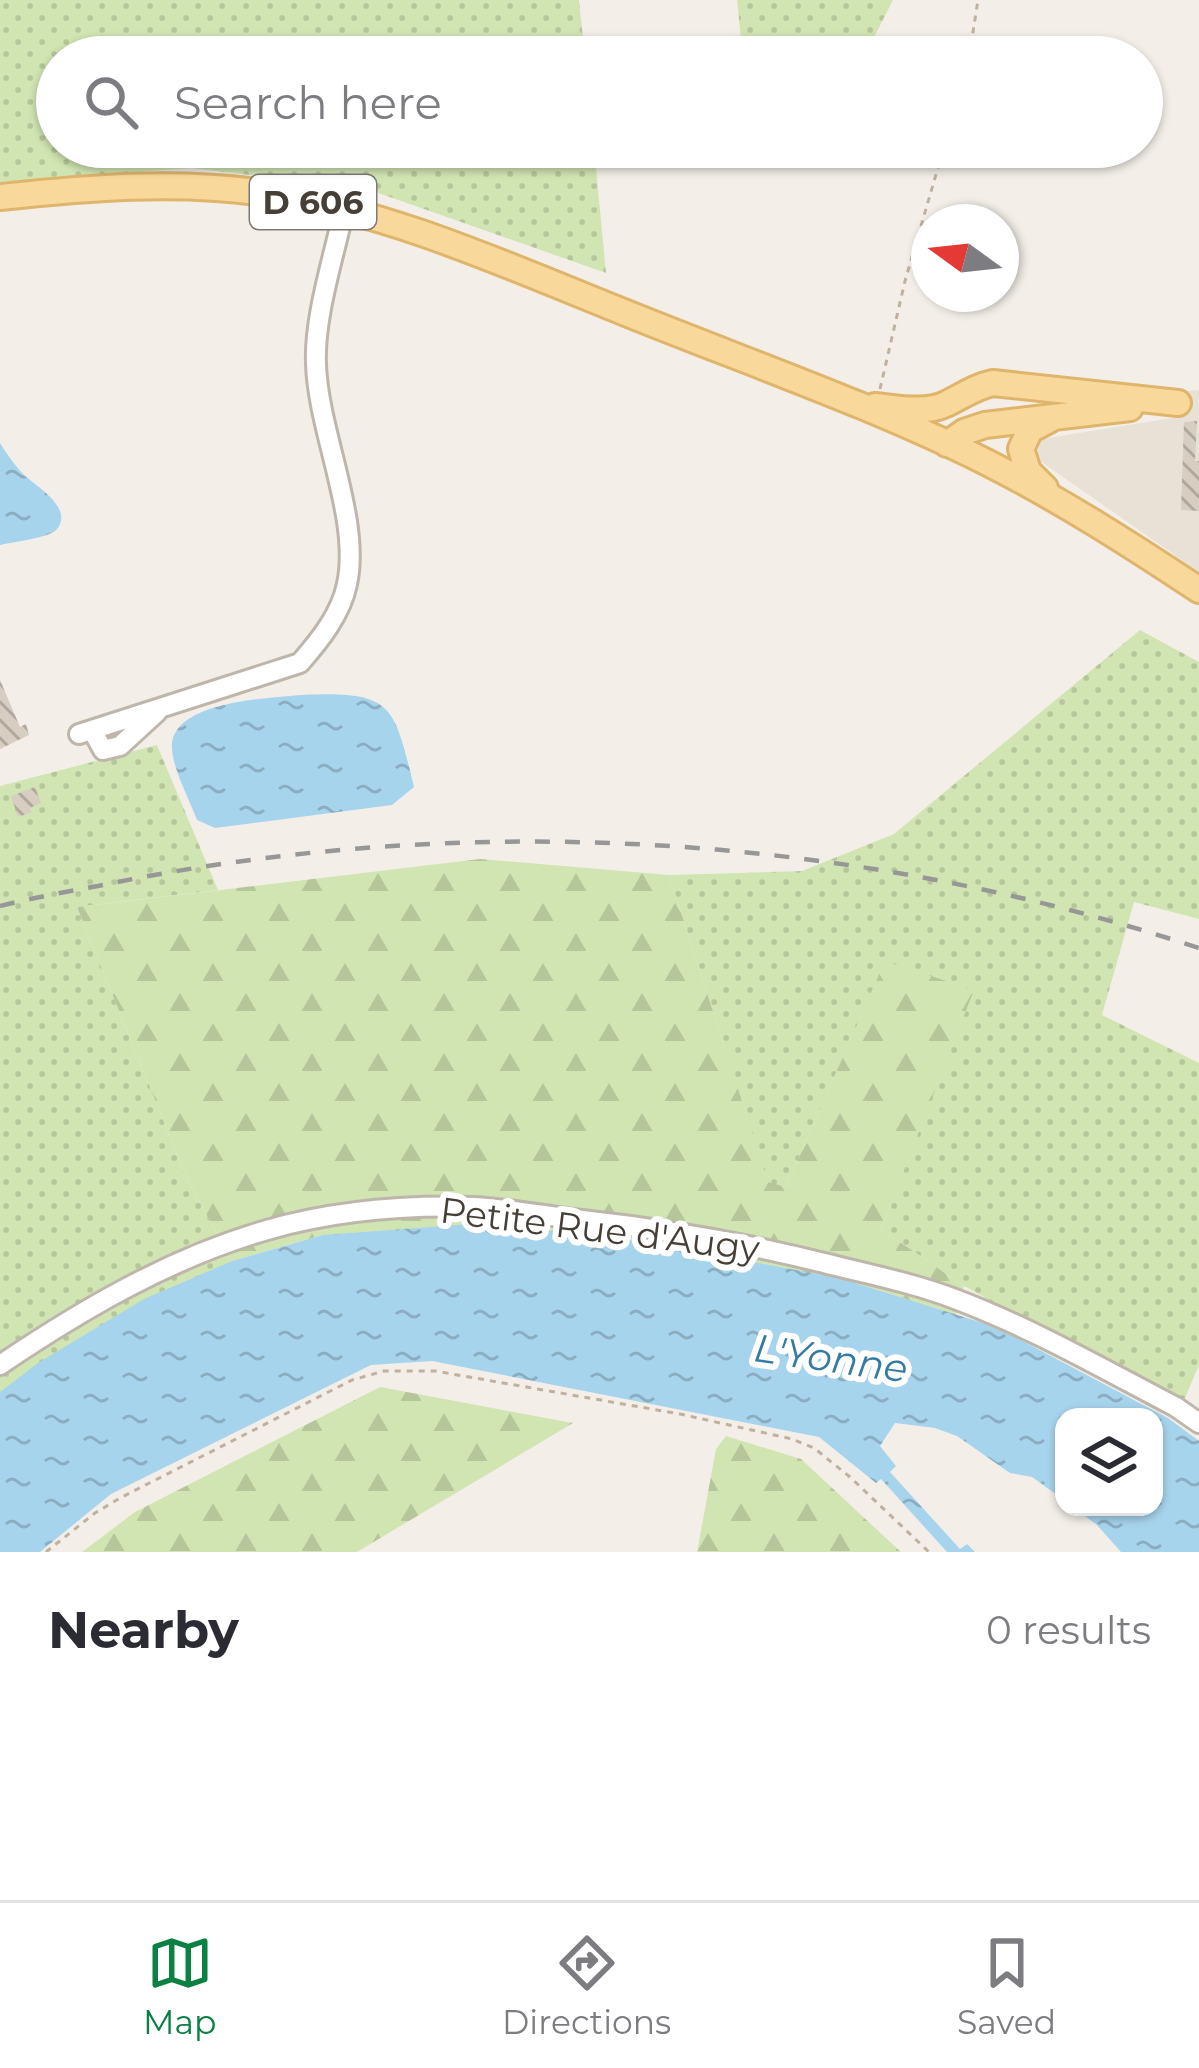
<!DOCTYPE html>
<style>
:root{--surface:#fff;--page:#f7f7f7;--text:#2b2b33;--muted:#7c7c81;--line:#e1e1e2;--accent:#0b8043}
body{margin:0;font-family:Montserrat,sans-serif;background:var(--page);color:var(--text)}
.controls{position:absolute;right:36px;bottom:36px;display:grid;overflow:hidden;border-radius:24px;box-shadow:0 3px 9px #0004}
.controls button{width:108px;height:108px;display:grid;place-items:center;padding:0;border:0;border-bottom:3px solid var(--line);background:var(--surface);color:var(--text);font:60px sans-serif}
.compass{position:absolute;left:911px;top:204px;width:108px;height:108px;border-radius:50%;background:var(--surface);box-shadow:0 3px 9px #0004;rotate:285deg}
.list{margin:0;padding:0;list-style:none}
h2{display:flex;justify-content:space-between;align-items:center;height:156px;margin:0;padding:0 48px;font-size:51px}
h2 small{font-size:39px;font-weight:400;color:var(--muted)}
.icon{flex:none;width:66px;height:66px;fill:none;stroke:currentColor;stroke-width:2;stroke-linecap:round;stroke-linejoin:round}
.map{position:relative;flex:none;width:1199px;height:1552px;overflow:hidden}
.search{position:absolute;background:var(--surface);box-shadow:0 3px 9px #0004;left:36px;right:36px;top:36px;height:132px;display:flex;align-items:center;gap:30px;box-sizing:border-box;padding:0 42px;border-radius:66px;color:var(--muted);font-size:45px}
.sheet{height:348px;background:var(--surface)}
nav{display:flex;justify-content:space-around;align-items:center;box-sizing:border-box;height:168px;border-top:3px solid var(--line);background:var(--surface);font-size:33px;color:var(--muted)}
nav a{display:grid;justify-items:center;gap:6px}
nav .on{color:var(--accent)}
.map>svg:first-child{display:block}
.residential{fill:#e7e1d6}
.grass{fill:url(#grass-dots)}
.forest{fill:url(#forest-firs)}
.water{fill:url(#water-ripples)}
.building{fill:url(#building-back-hatch)}
.lines{fill:none;stroke-linecap:round;stroke-linejoin:round}
.minor-casing{stroke:#beb6ab;stroke-width:24}
.major-casing{stroke:#deb56b;stroke-width:30}
.path{stroke:#bfb19d;stroke-width:3;stroke-dasharray:6 6;stroke-linecap:butt}
.minor{stroke:#fff;stroke-width:18}
.major{stroke:#f9d99b;stroke-width:24}
.rail{stroke:#979797;stroke-width:4.5;stroke-dasharray:15 15;stroke-linecap:butt}
.labels{text-anchor:middle;stroke-width:12;stroke-linejoin:round;paint-order:stroke}
.shield{fill:#fff;stroke:#7e7973;stroke-width:3}
.shield-label{font-size:33px;font-weight:bold;fill:#463f37}
.street-label{font-size:36px;fill:#463f37;stroke:#fff}
.water-label{font-size:39px;font-style:italic;fill:#337ba5;stroke:#fff}
</style>
<div class="map">
<svg width="1199" height="1552" viewBox="0 0 1199 1552">
<defs>
<pattern id="grass-dots" width="8" height="8" patternUnits="userSpaceOnUse" patternTransform="scale(3)"><rect width="8" height="8" fill="#d1e5b3"/><path d="M2 2h.1M6 6h.1" fill="none" stroke="#b5c69b" stroke-width="1.8" stroke-linecap="round"/></pattern>
<pattern id="forest-firs" width="22" height="20" patternUnits="userSpaceOnUse" patternTransform="scale(3)"><rect width="22" height="20" fill="#d1e5b3"/><path d="M5 1l3.5 6h-7zM16 11l3.5 6h-7z" fill="#b5c69b"/></pattern>
<pattern id="water-ripples" width="26" height="14" patternUnits="userSpaceOnUse" patternTransform="scale(3)"><rect width="26" height="14" fill="#a7d4ed"/><path d="M2 4q2-2 4 0t4 0M15 11q2-2 4 0t4 0" fill="none" stroke="#8aadc1"/></pattern>
<pattern id="building-back-hatch" width="6" height="6" patternUnits="userSpaceOnUse" patternTransform="scale(3)"><rect width="6" height="6" fill="#d7cdc1"/><path d="M-1 5l2 2M0 0l6 6M5-1l2 2" fill="none" stroke="#b0a89e"/></pattern>
</defs>
<rect width="100%" height="100%" fill="#f3efe8"/>
<path class="residential" d="M1199,390V572L1036,458L1042,439L1178,417L1177,392Z"/>
<path class="grass" d="M0,0H579L585,57H57V147H594L606,273L367,189L191,168L0,182Z
M737,0H893L864,57H777L741,39Z
M1140,630L1199,662V919L1134,902L1102,1015L1199,1063V1365L1182,1405L964,1286L881,1229L973,990L885,962L786,1187L768,1183L669,875L802,871L894,834Z
M157,745L218,890L77,907L188,1181L232,1261L0,1476V786Z"/>
<path class="forest" d="M480,859L669,875L768,1182L786,1187L885,961L974,990L881,1229L964,1286L956,1315L839,1278L713,1256L323,1235L232,1261L188,1181L77,907Z
M380,1387L573,1423L357,1552H82L135,1512Z
M726,1436L801,1459L901,1552H697L716,1449Z"/>
<path class="water" d="M0,443C7,454 15,466 24,475C36,486 74,508 57,529C50,538 12,542 0,545Z
M302,695C393,691 394,704 414,787L392,805L215,828L197,820C190,801 172,767 172,748C170,701 269,698 302,695Z
M484,1223L635,1240L839,1278L996,1327L1168,1418L1199,1441V1552H1121L1097,1525L1073,1507H1154V1417H1064V1500L1032,1477L1010,1473L957,1436L935,1428L895,1423L880,1446L896,1466L890,1472L960,1549L967,1544L975,1552H947L881,1479L876,1483L819,1437L432,1361L371,1365L111,1494L40,1552H0V1392L38,1363L144,1299L232,1261L323,1235Z"/>
<path class="building" d="M1197,421L1195,461H1199V511L1181,510L1184,422Z
M0,680L20,727L26,724L29,735L0,749Z
M35,787L41,803L30,808L32,812L18,817L11,796Z"/>
<g class="lines">
<g class="minor-casing">
<path id="minor" d="M92,730L103,750L120,746L157,712
M79,734L300,663C320,640 341,614 347,584C361,519 318,432 316,364C314,316 334,257 344,209
M0,1365C83,1309 170,1258 267,1230C333,1211 405,1205 474,1207C510,1209 547,1216 582,1220C664,1229 744,1243 824,1263C868,1274 913,1283 955,1299C1032,1328 1103,1369 1176,1407L1199,1423"/>
</g>
<g class="major-casing">
<path id="major" d="M0,197C87,188 176,180 264,193C391,212 508,266 626,313C747,362 872,405 988,463C1061,500 1131,545 1199,590
M875,406C897,408 925,414 946,404C963,396 974,387 993,383L1178,403
M947,444L964,432L985,425L1130,408
M1045,488L1028,471L1021,449L1030,430L1049,420"/>
</g>
<path class="path" d="M969,57L978,0
M880,389L905,281L944,147
M46,1552L95,1513L120,1498L352,1380L384,1371H435L680,1414L792,1439L814,1448L850,1477L929,1552"/>
<use href="#minor" class="minor"/>
<use href="#major" class="major"/>
<path class="rail" d="M0,906C32,898 65,892 98,886C460,810 847,832 1199,948"/>
</g>
<g class="labels">
<rect class="shield" x="250" y="175" width="126" height="54" rx="9"/>
<g class="shield-label">
<text x="313" y="214">D 606</text>
</g>
<g class="street-label">
<text transform="translate(600 1229) rotate(7)" y="13">Petite Rue d'Augy</text>
</g>
<g class="water-label">
<text transform="translate(831 1358) rotate(8)" y="14">L'Yonne</text>
</g>
</g>
</svg>
<div class="controls">
<button><svg class="icon" aria-label="layers" viewBox="0 0 24 24"><path d="M12 4l9 5-9 5-9-5zM3 14l9 5 9-5"/></svg></button>
</div>
<svg class="compass" viewBox="-18 -18 36 36"><path d="M0-13l5 13h-10z" fill="#e53935"/><path d="M0 13l5-13h-10z" fill="#7c7c81"/></svg>
<div class="search"><svg class="icon" aria-label="search" viewBox="0 0 24 24"><circle cx="10" cy="10" r="6"/><path d="M15 15l6 6"/></svg>Search here</div>
</div>
<section class="sheet">
<h2>Nearby<small>0 results</small></h2>
<ul class="list">
</ul>
</section>
<nav>
<a class="on"><svg class="icon" aria-label="map" viewBox="0 0 24 24"><path d="M3 6l6-2 6 2 6-2v14l-6 2-6-2-6 2zM9 4v14M15 6v14"/></svg>Map</a>
<a><svg class="icon" aria-label="directions" viewBox="0 0 24 24"><path d="M12 3l9 9-9 9-9-9zM9 14v-3h6M13 9l2 2-2 2"/></svg>Directions</a>
<a><svg class="icon" aria-label="saved" viewBox="0 0 24 24"><path d="M7 4h10v16l-5-4-5 4z"/></svg>Saved</a>
</nav>
